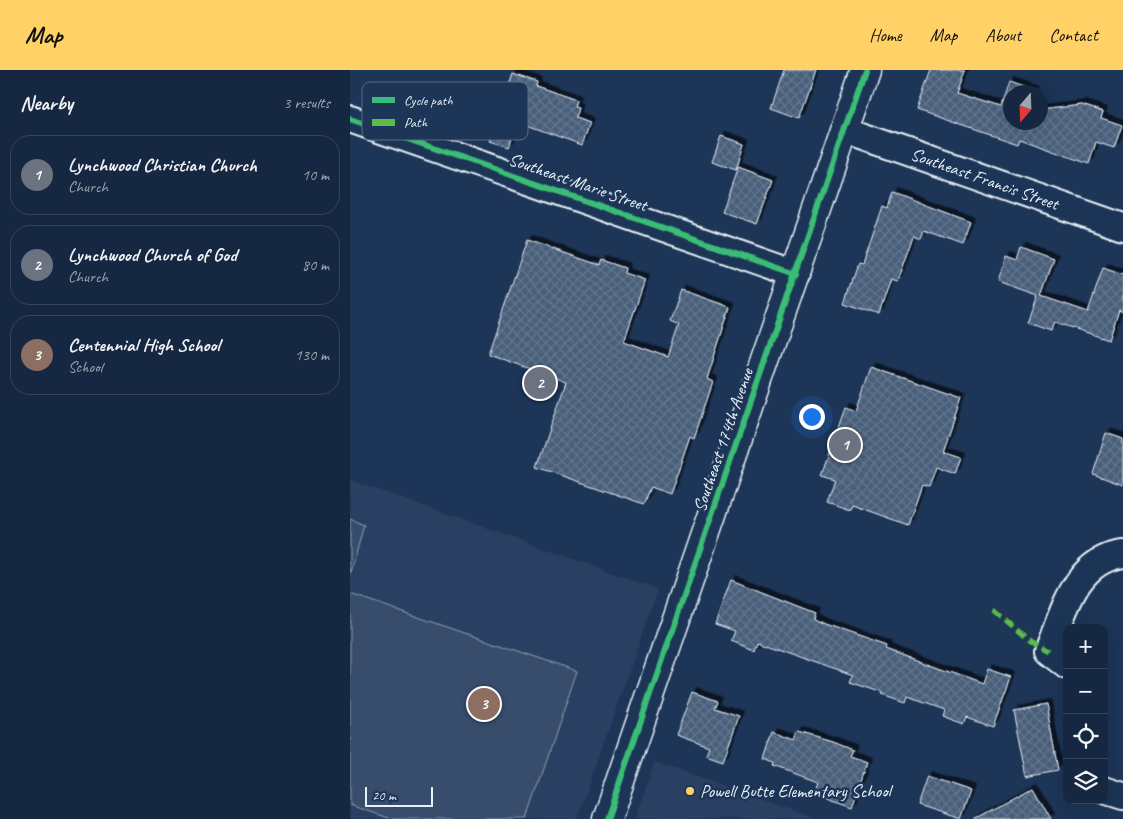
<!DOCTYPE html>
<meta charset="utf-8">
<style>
:root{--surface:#162841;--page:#23344c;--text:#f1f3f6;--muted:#9ea6b1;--line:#35445a;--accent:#ffd166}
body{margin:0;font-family:Caveat,sans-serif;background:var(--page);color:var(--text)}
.controls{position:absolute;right:15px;bottom:15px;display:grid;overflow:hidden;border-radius:10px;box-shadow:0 5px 20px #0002}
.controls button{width:45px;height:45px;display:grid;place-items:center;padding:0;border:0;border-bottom:1px solid var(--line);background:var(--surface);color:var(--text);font:25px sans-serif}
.compass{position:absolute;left:653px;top:15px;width:45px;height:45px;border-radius:50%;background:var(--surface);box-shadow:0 5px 20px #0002;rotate:199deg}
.scale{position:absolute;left:15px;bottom:12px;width:68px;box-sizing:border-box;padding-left:5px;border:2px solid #e8f1f8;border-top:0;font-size:14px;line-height:18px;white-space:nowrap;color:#e8f1f8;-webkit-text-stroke:4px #1d3557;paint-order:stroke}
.you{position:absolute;left:461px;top:346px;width:18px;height:18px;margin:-12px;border:4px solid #fff;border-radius:50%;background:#1a73e8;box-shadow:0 0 0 8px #1a73e833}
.badge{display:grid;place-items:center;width:32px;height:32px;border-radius:50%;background:var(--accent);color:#fff;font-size:16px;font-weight:700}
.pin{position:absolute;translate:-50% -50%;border:2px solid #fff;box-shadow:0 1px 5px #0006}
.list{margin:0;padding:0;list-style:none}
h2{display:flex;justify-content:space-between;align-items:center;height:65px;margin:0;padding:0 20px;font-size:21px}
h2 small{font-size:16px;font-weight:400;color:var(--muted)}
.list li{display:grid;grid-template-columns:32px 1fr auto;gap:15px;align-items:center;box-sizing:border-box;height:80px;margin:0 10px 10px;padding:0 10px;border:1px solid var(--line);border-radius:20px}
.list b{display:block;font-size:19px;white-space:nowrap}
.list p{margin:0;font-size:16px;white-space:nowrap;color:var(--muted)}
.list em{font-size:16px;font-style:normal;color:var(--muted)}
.icon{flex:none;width:28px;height:28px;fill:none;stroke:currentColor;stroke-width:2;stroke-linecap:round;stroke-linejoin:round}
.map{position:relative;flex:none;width:773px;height:749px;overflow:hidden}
header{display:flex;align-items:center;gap:30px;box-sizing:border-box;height:70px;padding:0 25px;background:var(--accent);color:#111}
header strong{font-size:24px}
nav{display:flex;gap:28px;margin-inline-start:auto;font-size:18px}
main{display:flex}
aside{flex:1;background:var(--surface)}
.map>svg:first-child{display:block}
.built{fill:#2a4162}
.garden{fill:#374d6c;stroke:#909fb2}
.building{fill:url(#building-cross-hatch);stroke:#e8f1f8;filter:url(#shadow)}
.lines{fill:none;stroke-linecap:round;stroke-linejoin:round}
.minor-casing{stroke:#e8f1f8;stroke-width:30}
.tertiary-casing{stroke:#e8f1f8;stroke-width:31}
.minor{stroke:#1d3557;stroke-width:26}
.tertiary{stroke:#1d3557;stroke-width:28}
.quiet{stroke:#5cbc4b;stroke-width:5;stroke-dasharray:10 5;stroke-linecap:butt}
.cycleway-casing{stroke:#1d3557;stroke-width:9}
.cycleway{stroke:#3abd76;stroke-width:6}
.poi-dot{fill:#ffd166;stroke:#1d3557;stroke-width:2}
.labels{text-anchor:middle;stroke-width:5;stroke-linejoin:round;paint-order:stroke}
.street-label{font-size:18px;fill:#e8f1f8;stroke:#1d3557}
.poi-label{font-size:18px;fill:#e8f1f8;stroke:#1d3557;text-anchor:start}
.key{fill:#1d3557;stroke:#5a6d87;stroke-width:1}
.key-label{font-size:14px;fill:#e8f1f8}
</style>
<header>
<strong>Map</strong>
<nav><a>Home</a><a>Map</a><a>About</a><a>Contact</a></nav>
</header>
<main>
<aside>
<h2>Nearby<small>3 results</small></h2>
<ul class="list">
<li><span class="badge" style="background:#6b7280">1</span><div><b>Lynchwood Christian Church</b><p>Church</p></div><em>10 m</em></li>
<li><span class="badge" style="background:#6b7280">2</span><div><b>Lynchwood Church of God</b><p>Church</p></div><em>80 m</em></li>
<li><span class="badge" style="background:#8d6e63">3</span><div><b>Centennial High School</b><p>School</p></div><em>130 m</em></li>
</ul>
</aside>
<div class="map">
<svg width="773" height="749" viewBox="0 0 773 749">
<defs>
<pattern id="building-cross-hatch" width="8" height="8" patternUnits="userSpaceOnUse" patternTransform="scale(1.25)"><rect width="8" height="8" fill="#495e7a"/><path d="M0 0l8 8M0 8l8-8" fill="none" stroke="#63768e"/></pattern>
<filter id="shadow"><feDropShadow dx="4.5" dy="-4.5" stdDeviation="0" flood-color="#0009"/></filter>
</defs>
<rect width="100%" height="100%" fill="#1d3557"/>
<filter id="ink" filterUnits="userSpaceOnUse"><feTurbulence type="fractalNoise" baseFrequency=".02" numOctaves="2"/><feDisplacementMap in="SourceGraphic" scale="10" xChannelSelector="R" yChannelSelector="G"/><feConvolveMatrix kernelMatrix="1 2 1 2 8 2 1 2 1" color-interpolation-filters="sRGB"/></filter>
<g filter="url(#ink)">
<path class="built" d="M0,410L308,519L227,749H0Z
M304,692L467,749H285Z"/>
<path class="garden" d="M0,449L14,455L0,506Z
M0,524L227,601L177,749H42L0,735Z"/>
<path class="building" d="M434,0H466L449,48L421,38Z
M581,0H615L607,23L651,37L659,12L685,21V22H660V52H690V40L732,35L753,42L751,48L772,55L764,78L746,72L739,94L669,69L667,74L567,40Z
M163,4L187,12L186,16L226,30L224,37L228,38L225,48L240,53L232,75L174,54L171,63L164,61L159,77L140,71Z
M371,66L394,74L386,100L362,92Z
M388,97L423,110L407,154L372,142Z
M542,122L621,152L613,175L574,161L571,169L564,166L548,211L541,209L529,245L495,233L508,194L512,195L532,136L537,138Z
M177,170L249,195L251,190L275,198L274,203L295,210L274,271L318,287L329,255L320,251L331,220L380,237L357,309L363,312L344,368L340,366L320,424L301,417L294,434L187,397L216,312L138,284Z
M671,177L704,189L691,226L738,242L753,198L773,205V242L769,240L759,270L705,252L701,261L678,253L688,226L648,212L656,186L667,190Z
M521,297L611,328L593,381L611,387L605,404L586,397L579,417L572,415L558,455L502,435L500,440L477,432L485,409L472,405L496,337L506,341Z
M756,363L773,369V415L743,404Z
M381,510L465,543L463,549L474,554L537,576L536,579L632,614L637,599L661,607L643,656L617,647L614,654L592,646L594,640L557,627L555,633L532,625L533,623L500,612L503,605L407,571L404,580L381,571L385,561L365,554Z
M342,622L368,631L365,638L389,646L373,691L356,685L359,677L326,665Z
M696,634L708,700L677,706L664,640Z
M424,662L446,670L449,662L483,672L503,680L500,686L517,692L502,737L464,723L468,712L424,696L425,693L415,689Z
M577,706L621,721L611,749L567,735Z
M683,717L701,749H625Z"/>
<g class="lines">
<g class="minor-casing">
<g id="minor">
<path d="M0,49L446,204"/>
<path id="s1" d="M495,60L773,157"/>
<path d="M717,596L698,581C714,542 725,490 773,484"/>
<path d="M754,720L773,726"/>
</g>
</g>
<g class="tertiary-casing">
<path id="tertiary" d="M257,749L515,0"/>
</g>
<use href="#minor" class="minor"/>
<use href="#tertiary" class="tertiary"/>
<path class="quiet" d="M644,540L680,571L698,581"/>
<g class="cycleway-casing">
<path id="cycleway" d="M0,49L446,204
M257,749L515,0"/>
</g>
<use href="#cycleway" class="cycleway"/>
</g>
</g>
<circle class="poi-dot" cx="340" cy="721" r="5"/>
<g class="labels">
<g class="street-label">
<text dy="6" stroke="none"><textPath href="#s1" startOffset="148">Southeast Francis Street</textPath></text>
<text transform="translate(228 112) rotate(19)" y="6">Southeast Marie Street</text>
<text transform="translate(373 370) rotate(-71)" y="6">Southeast 174th Avenue</text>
</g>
<g class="poi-label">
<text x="350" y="727">Powell Butte Elementary School</text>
</g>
</g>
<rect x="12" y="12" width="166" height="58" rx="8" class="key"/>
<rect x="22" y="27" width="23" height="6" fill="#3abd76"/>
<rect x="22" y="49" width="23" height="7" fill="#5cbc4b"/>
<g class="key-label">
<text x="54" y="35">Cycle path</text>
<text x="54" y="57">Path</text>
</g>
</svg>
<div class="controls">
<button>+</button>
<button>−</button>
<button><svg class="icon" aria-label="locate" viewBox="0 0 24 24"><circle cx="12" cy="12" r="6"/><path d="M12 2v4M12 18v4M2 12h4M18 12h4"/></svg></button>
<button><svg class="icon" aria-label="layers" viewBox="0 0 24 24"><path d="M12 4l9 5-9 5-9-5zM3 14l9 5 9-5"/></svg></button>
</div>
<svg class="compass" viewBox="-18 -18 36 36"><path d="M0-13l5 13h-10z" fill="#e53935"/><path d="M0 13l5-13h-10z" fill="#9ea6b1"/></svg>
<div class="scale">20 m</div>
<div class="you"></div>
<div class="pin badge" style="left:495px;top:375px;background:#6b7280">1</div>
<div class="pin badge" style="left:190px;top:313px;background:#6b7280">2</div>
<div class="pin badge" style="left:134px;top:634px;background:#8d6e63">3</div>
</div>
</main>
